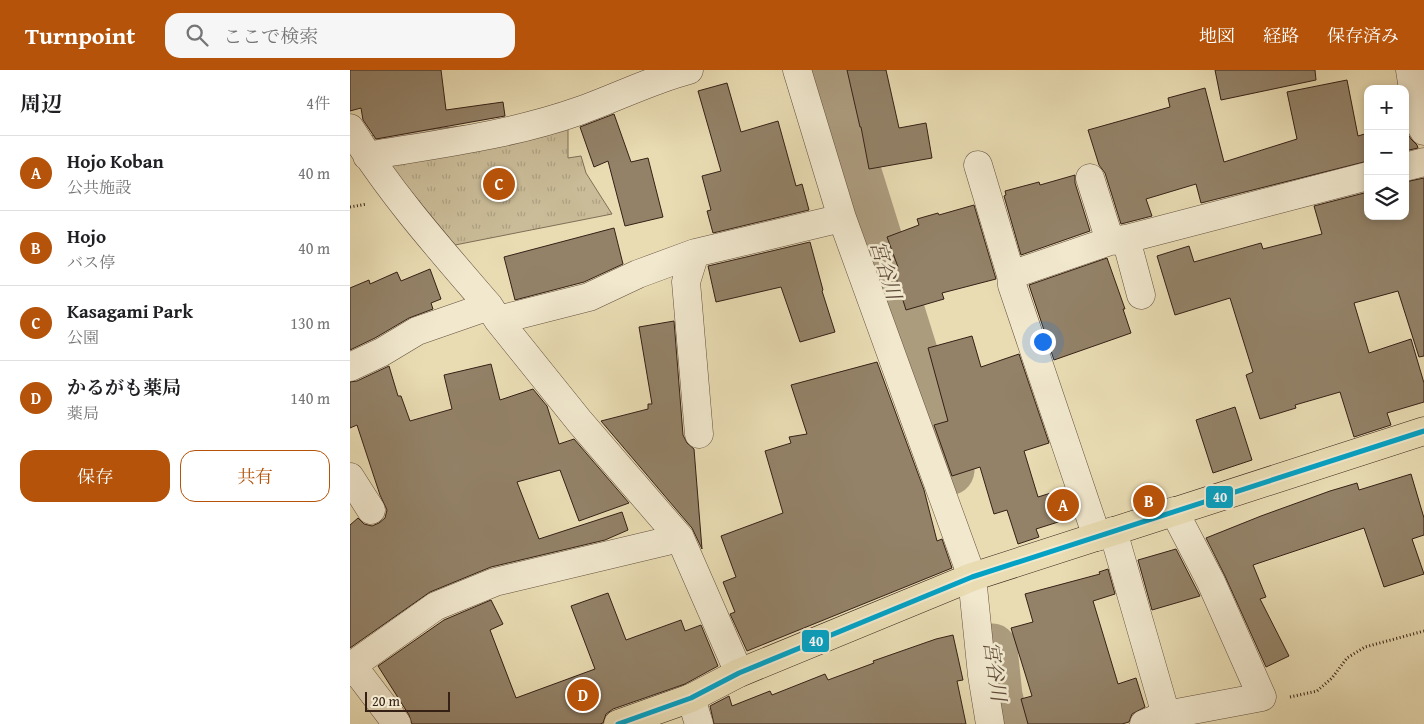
<!DOCTYPE html>
<html lang="ja">
<meta charset="utf-8">
<style>
:root{--surface:#fff;--page:#f6f6f6;--text:#202124;--muted:#757577;--line:#e0e0e0;--accent:#b45309}
body{margin:0;font-family:"Gentium Book Plus","Noto Serif JP",serif;background:var(--page);color:var(--text)}
.controls{position:absolute;right:15px;top:15px;display:grid;overflow:hidden;border-radius:10px;box-shadow:0 2px 8px #0003}
.controls button{width:45px;height:45px;display:grid;place-items:center;padding:0;border:0;border-bottom:1px solid var(--line);background:var(--surface);color:var(--text);font:25px sans-serif}
.scale{position:absolute;left:15px;bottom:12px;width:85px;box-sizing:border-box;padding-left:5px;border:2px solid #352016;border-top:0;font-size:14px;line-height:18px;white-space:nowrap;color:#352016;-webkit-text-stroke:4px #f1e8ce;paint-order:stroke}
.you{position:absolute;left:692px;top:271px;width:18px;height:18px;margin:-12px;border:4px solid #fff;border-radius:50%;background:#1a73e8;box-shadow:0 0 0 8px #1a73e833}
.badge{display:grid;place-items:center;width:32px;height:32px;border-radius:50%;background:var(--accent);color:#fff;font-size:16px;font-weight:700}
.pin{position:absolute;translate:-50% -50%;border:2px solid #fff;box-shadow:0 1px 5px #0006}
.list{margin:0;padding:0;list-style:none}
h2{display:flex;justify-content:space-between;align-items:center;height:65px;margin:0;padding:0 20px;font-size:21px}
h2 small{font-size:16px;font-weight:400;color:var(--muted)}
.list li{display:grid;grid-template-columns:32px 1fr auto;gap:15px;align-items:center;box-sizing:border-box;height:75px;padding:0 20px;border-top:1px solid var(--line)}
.list b{display:block;font-size:19px;white-space:nowrap}
.list p{margin:0;font-size:16px;white-space:nowrap;color:var(--muted)}
.list em{font-size:16px;font-style:normal;color:var(--muted)}
.actions{display:flex;gap:10px;padding:15px 20px}
.actions a{flex:1;padding:11px 0;border:1px solid var(--accent);border-radius:15px;text-align:center;font-size:18px;color:var(--accent)}
.actions .main{background:var(--accent);color:#fff}
.icon{flex:none;width:28px;height:28px;fill:none;stroke:currentColor;stroke-width:2;stroke-linecap:round;stroke-linejoin:round}
.map{position:relative;flex:none;width:1074px;height:654px;overflow:hidden}
header{display:flex;align-items:center;gap:30px;box-sizing:border-box;height:70px;padding:0 25px;background:var(--accent);color:#fff}
header strong{font-size:24px}
nav{display:flex;gap:28px;margin-inline-start:auto;font-size:18px}
.search{width:350px;height:45px;background:var(--page);display:flex;align-items:center;gap:12px;box-sizing:border-box;padding:0 18px;border-radius:15px;color:var(--muted);font-size:19px}
main{display:flex}
aside{flex:1;background:var(--surface)}
.map>svg:first-child{display:block}
.grass{fill:url(#grass-tufts);stroke:#806e57}
.lines{fill:none;stroke-linecap:round;stroke-linejoin:round}
.river{stroke:#ac9c7e;stroke-width:51}
.building{fill:#938268;stroke:#352016}
.minor-casing{stroke:#624f3d;stroke-width:29}
.highway-casing{stroke:#352016;stroke-width:29}
.path{stroke:#352016;stroke-width:3;stroke-dasharray:1 2.5;stroke-linecap:butt}
.minor{stroke:#f1e8ce;stroke-width:28}
.highway{stroke:#e9dcb3;stroke-width:28}
.bus-1-casing{stroke:#f1e8ce;stroke-width:9}
.bus-1{stroke:#03a2c5;stroke-width:5}
.labels{text-anchor:middle;stroke-width:5;stroke-linejoin:round;paint-order:stroke}
.water-label{font-size:20px;font-style:italic;fill:#5f4b3a;stroke:#f1e8ce}
.line-badge{stroke:#f1e8ce;stroke-width:2}
.badge-label{font-size:14px;text-anchor:middle;font-weight:bold;fill:#fff}
</style>
<header>
<strong>Turnpoint</strong>
<div class="search"><svg class="icon" aria-label="search" viewBox="0 0 24 24"><circle cx="10" cy="10" r="6"/><path d="M15 15l6 6"/></svg>ここで検索</div>
<nav><a>地図</a><a>経路</a><a>保存済み</a></nav>
</header>
<main>
<aside>
<h2>周辺<small>4件</small></h2>
<ul class="list">
<li><span class="badge">A</span><div><b>Hojo Koban</b><p>公共施設</p></div><em>40 m</em></li>
<li><span class="badge">B</span><div><b>Hojo</b><p>バス停</p></div><em>40 m</em></li>
<li><span class="badge">C</span><div><b>Kasagami Park</b><p>公園</p></div><em>130 m</em></li>
<li><span class="badge">D</span><div><b>かるがも薬局</b><p>薬局</p></div><em>140 m</em></li>
</ul>
<div class="actions"><a class="main">保存</a><a>共有</a></div>
</aside>
<div class="map">
<svg width="1074" height="654" viewBox="0 0 1074 654">
<defs>
<pattern id="grass-tufts" width="24" height="20" patternUnits="userSpaceOnUse" patternTransform="scale(1.25)"><rect width="24" height="20" fill="#cabc98"/><path d="M3 7l-1-3M5 7V3M7 7l1-3M15 17l-1-3M17 17v-4M19 17l1-3" fill="none" stroke="#aea182"/></pattern>
</defs>
<rect width="100%" height="100%" fill="#e9dcb3"/>
<filter id="stains"><feTurbulence type="fractalNoise" baseFrequency=".004" numOctaves="4"/><feColorMatrix values="0 0 0 0 .2 0 0 0 0 .09 0 0 0 0 .02 0 0 0 .5 -.17"/></filter>
<radialGradient id="worn" r=".72"><stop offset=".6" stop-color="#630" stop-opacity="0"/><stop offset="1" stop-color="#630" stop-opacity=".3"/></radialGradient>
<path class="grass" d="M218,32V88L231,86L236,103L262,144L105,175L63,124L17,66L150,52Z"/>
<g class="lines">
<path class="river" d="M474,0L599,400
M642,579L647,626L654,654"/>
</g>
<path class="building" d="M0,0H91L96,40L153,32L155,46L26,69L13,50L11,38L0,41Z
M497,0H536L549,58L576,53L582,88L519,99L511,57H510Z
M865,0H965L966,10L871,30Z
M997,10L1008,66L1018,63V91L851,133L846,114L796,129L802,146L771,154L755,103L749,95L738,60L820,37L818,28L855,18L874,92L947,69L937,22Z
M377,13L391,62L428,51L446,116L452,114L459,140L363,163L357,141L361,140L352,106L371,101L348,21Z
M264,44L281,92L298,88L313,147L275,156L258,91L244,97L230,57Z
M1055,60L1061,69L1067,75L1068,78L1055,81Z
M725,105V113L740,161L671,185L654,126L656,125L655,121L689,112L690,115Z
M1074,108V286L1069,287L1048,221L1004,233L1019,283L1061,269L1074,313V332L1037,343L1041,355L1004,367L990,322L945,335L946,338L910,349L896,305L903,302L880,228L825,245L807,186L839,176L844,192L911,173L913,179L972,164L964,136L1018,122V146H1055V112Z
M624,135L646,209L592,223L594,229L556,240L543,198L548,197L537,167L569,155L567,149L588,143L589,145Z
M264,158L273,194L234,212L165,230L154,187Z
M460,172L473,220L472,221L485,262L450,272L431,217L366,232L358,196Z
M757,188L775,239H773L781,263L704,290L679,215Z
M80,199L91,229L81,233L83,239L59,248L25,268L0,280V218L19,210L20,214L47,202L51,211Z
M324,251L333,365L337,373L344,379L352,479L342,458L251,351L298,339V334H302L289,257Z
M622,266L631,297L669,284L699,373L674,381L688,427L714,419L724,447L686,459L689,467L668,474L657,440L644,444L630,397L602,406L584,355L598,351L578,278Z
M527,292L574,420L587,471L592,469L602,498L397,581L380,544L385,542L373,512L386,507L371,466L433,443L415,381L441,373L439,367L457,364L441,315Z
M141,294L150,330L183,319L197,336L209,374L224,369L279,433L229,451L210,400L167,412L189,469L272,442L278,460L255,470L141,497L80,522L0,578V455L8,448L14,454L22,456L29,453L35,448L37,440L30,425L7,355L0,358V312L7,311L39,296L48,326H51L60,351L102,339L94,305Z
M885,337L902,390L863,403L846,350Z
M1061,404L1074,448V465L1062,469L1074,504L1034,517L1014,458L903,495L916,527L910,529L939,586L916,597L875,506L856,468L911,446L980,421L1007,413L1009,420Z
M826,479L850,526L802,540L788,490Z
M758,499L765,524L743,531L768,614L786,608L795,637L782,644L779,652L772,654H678L671,629L682,626L661,558L683,552L675,524L750,504L749,502Z
M258,523L276,570L331,550L335,561L351,555L368,596L335,614L263,639L256,644L253,653L250,654H62L59,645L28,596L94,550L141,530L153,554L140,560L166,628L245,599L221,536Z
M603,565L613,610L607,611L616,654H364L360,636L379,626L382,636L420,621L422,625L475,604L478,610L524,593L523,591L586,569Z"/>
<g class="lines">
<g class="minor-casing">
<path id="minor" d="M447,0L492,148L622,507L632,605L640,654
M1060,0L1068,51L1074,61
M0,58C40,123 89,178 139,236L148,250L230,352L330,468L389,603
M17,86C88,74 161,65 229,41C266,28 301,10 339,0
M628,95L661,205
M1055,97L1074,92
M740,108L760,171
M776,169L791,225
M148,250L239,227L288,204L345,183
M0,297L32,282L67,261L139,236
M349,364L336,212L345,183L492,148
M0,407L21,440
M763,461L816,645
M747,467L662,215L661,205L760,171L776,169L1018,106
M0,596L12,608L47,654
M0,597L86,536L145,512L330,468
M341,628L349,654
M794,654L816,645L912,627L861,512L824,441"/>
</g>
<g class="highway-casing">
<path id="highway" d="M268,654L341,628L389,603L622,507L1074,361"/>
</g>
<path class="path" d="M0,137L17,134
M940,627L967,621L982,608L997,588L1015,577L1074,561"/>
<use href="#minor" class="minor"/>
<use href="#highway" class="highway"/>
<g class="bus-1-casing">
<path id="bus-1" d="M268,654L341,628L389,603L622,507L1074,361"/>
</g>
<use href="#bus-1" class="bus-1"/>
</g>
<g class="labels">
<g class="water-label">
<text transform="translate(536 200) rotate(73)" y="7">宮谷川</text>
<text transform="translate(645 601) rotate(82)" y="7">宮谷川</text>
</g>
</g>
<g class="line-badge">
<rect x="855" y="415" width="29" height="24" rx="5" fill="#03a2c5"/>
<rect x="451" y="559" width="29" height="24" rx="5" fill="#03a2c5"/>
</g>
<g class="badge-label">
<text x="870" y="432">40</text>
<text x="466" y="576">40</text>
</g>
<rect width="100%" height="100%" filter="url(#stains)"/>
<rect width="100%" height="100%" fill="url(#worn)"/>
</svg>
<div class="controls">
<button>+</button>
<button>−</button>
<button><svg class="icon" aria-label="layers" viewBox="0 0 24 24"><path d="M12 4l9 5-9 5-9-5zM3 14l9 5 9-5"/></svg></button>
</div>
<div class="scale">20 m</div>
<div class="you"></div>
<div class="pin badge" style="left:713px;top:435px">A</div>
<div class="pin badge" style="left:799px;top:431px">B</div>
<div class="pin badge" style="left:149px;top:114px">C</div>
<div class="pin badge" style="left:233px;top:625px">D</div>
</div>
</main>
